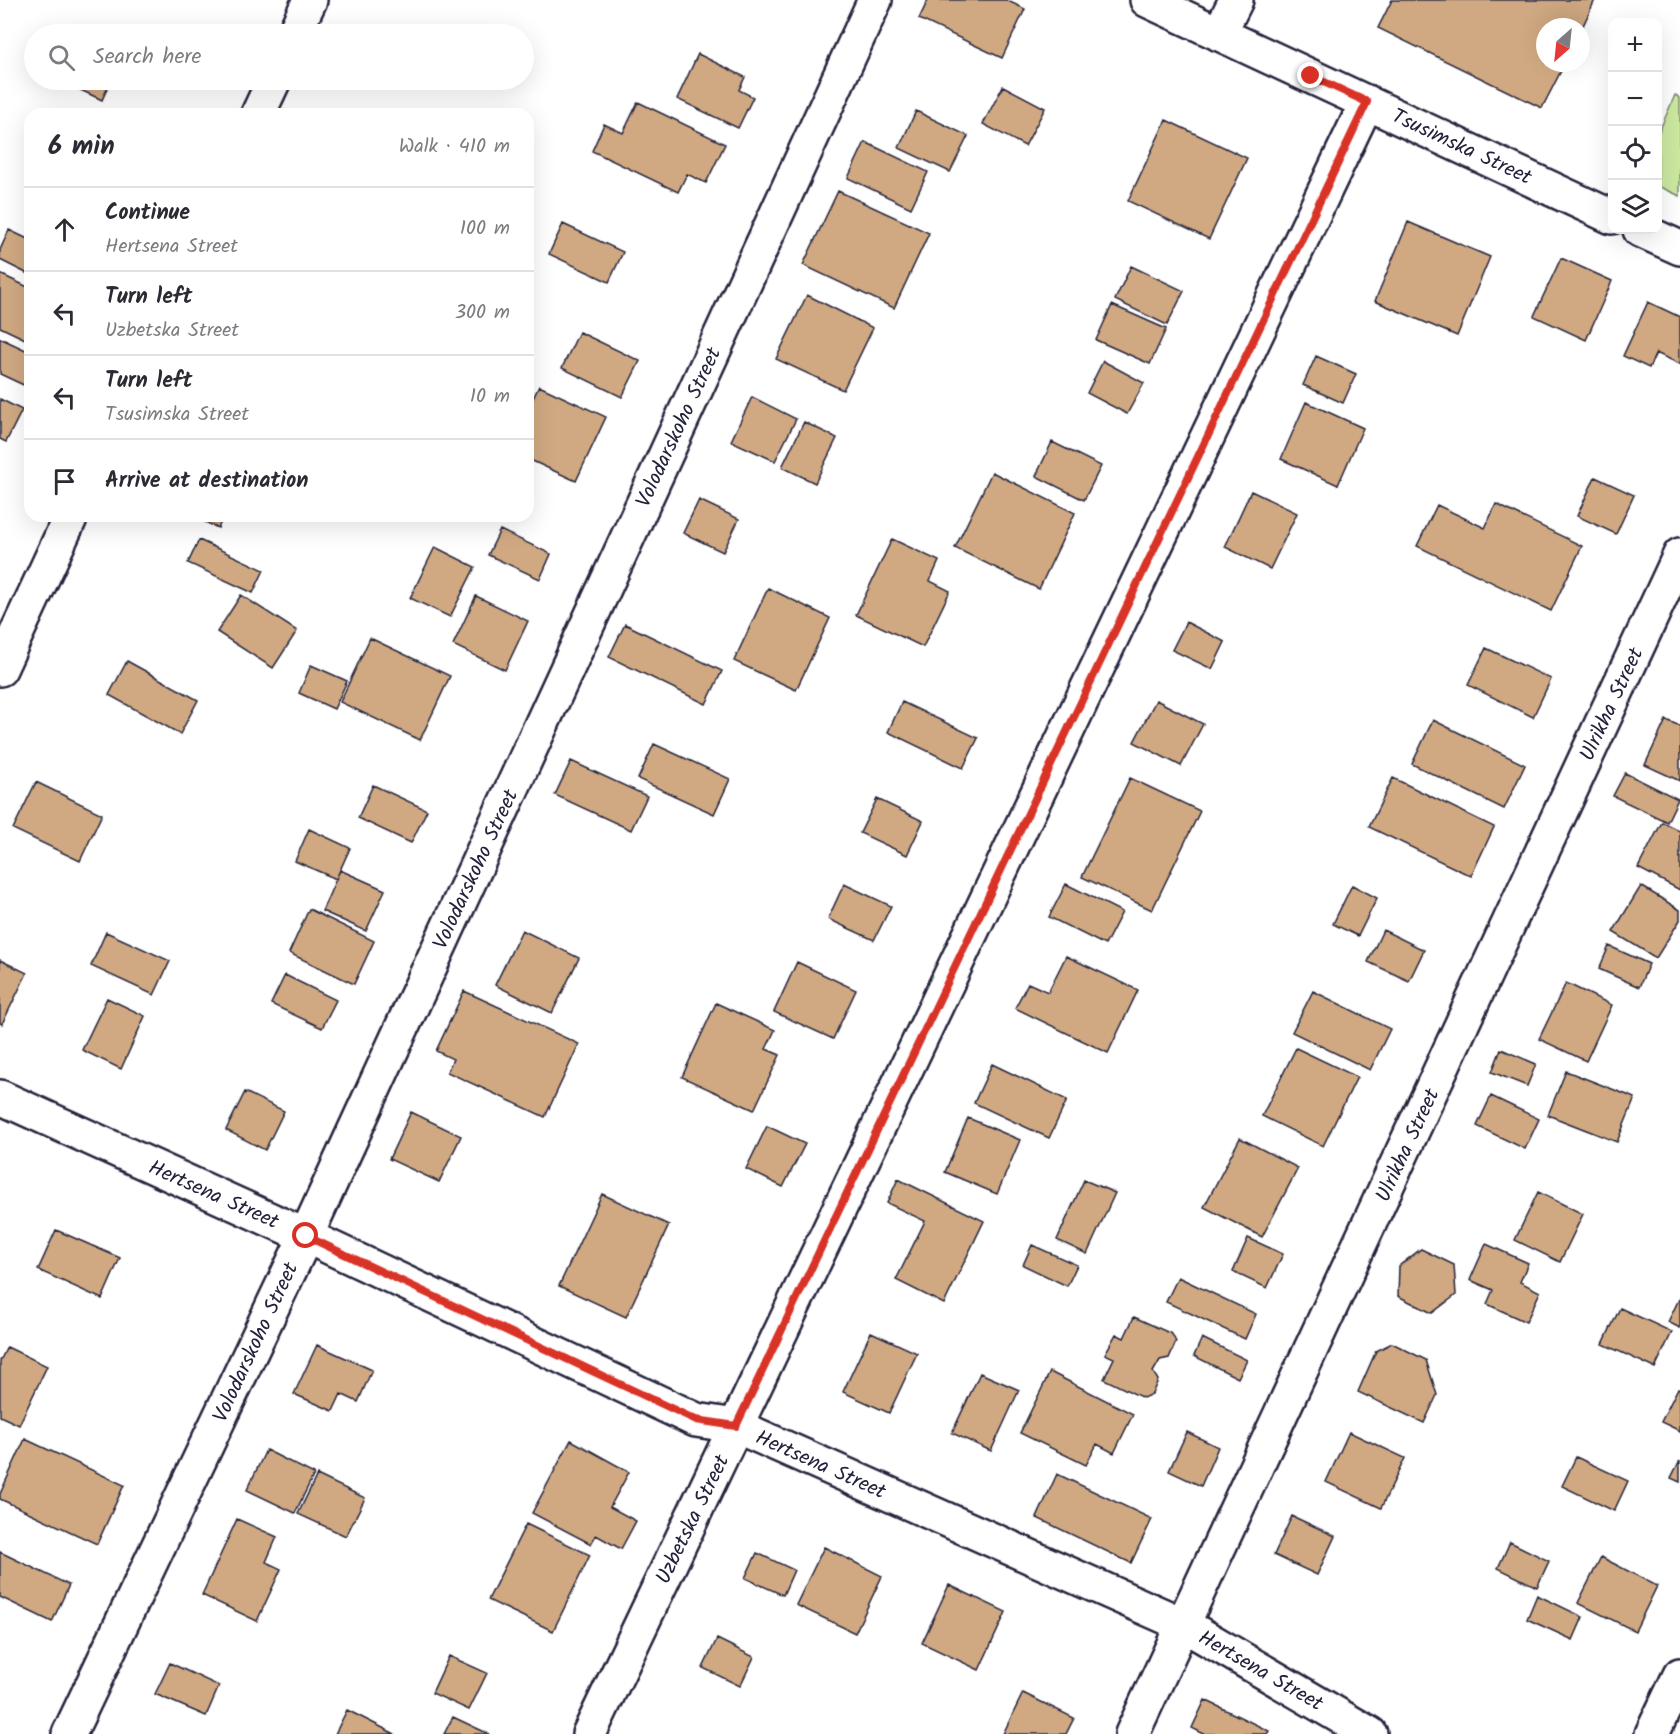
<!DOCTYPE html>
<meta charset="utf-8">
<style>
:root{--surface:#fff;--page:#f2f2f3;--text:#2b2b33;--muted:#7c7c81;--line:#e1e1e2}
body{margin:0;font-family:Kalam,sans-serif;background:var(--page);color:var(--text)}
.controls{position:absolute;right:18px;top:18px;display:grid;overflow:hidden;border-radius:12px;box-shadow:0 6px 24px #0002}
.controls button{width:54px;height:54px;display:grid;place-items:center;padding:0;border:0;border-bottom:2px solid var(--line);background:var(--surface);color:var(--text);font:30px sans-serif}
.compass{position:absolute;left:1536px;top:18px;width:54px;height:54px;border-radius:50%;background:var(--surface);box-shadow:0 6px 24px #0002;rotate:207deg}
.stop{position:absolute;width:18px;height:18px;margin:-14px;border:4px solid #d93025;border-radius:50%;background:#fff}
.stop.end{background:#d93025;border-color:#fff;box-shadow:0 2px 6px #0008}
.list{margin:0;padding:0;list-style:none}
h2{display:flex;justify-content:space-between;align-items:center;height:78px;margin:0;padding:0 24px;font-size:26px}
h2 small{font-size:20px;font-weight:400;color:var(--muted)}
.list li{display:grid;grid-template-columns:39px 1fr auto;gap:18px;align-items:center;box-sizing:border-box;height:84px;padding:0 24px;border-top:2px solid var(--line)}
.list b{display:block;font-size:22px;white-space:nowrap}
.list p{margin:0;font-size:20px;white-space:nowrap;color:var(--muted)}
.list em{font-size:20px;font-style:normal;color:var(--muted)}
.icon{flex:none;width:33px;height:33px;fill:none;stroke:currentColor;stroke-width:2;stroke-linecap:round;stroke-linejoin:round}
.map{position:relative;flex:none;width:1680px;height:1734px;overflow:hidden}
.search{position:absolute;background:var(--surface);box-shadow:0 6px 24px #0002;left:24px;top:24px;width:510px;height:66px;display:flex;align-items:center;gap:15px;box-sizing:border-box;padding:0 21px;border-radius:33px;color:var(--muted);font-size:22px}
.panel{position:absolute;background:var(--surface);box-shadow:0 6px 24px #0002;left:24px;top:108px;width:510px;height:414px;border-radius:18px}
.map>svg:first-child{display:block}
.green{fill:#cde9a0;stroke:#78866e;stroke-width:1.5}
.building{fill:#d0a982;stroke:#22223b;stroke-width:1.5}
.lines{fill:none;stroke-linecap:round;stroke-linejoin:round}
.minor-casing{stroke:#22223b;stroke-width:38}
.minor{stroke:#fff;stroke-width:33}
.route{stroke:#d93025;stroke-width:8}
.labels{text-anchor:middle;stroke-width:4.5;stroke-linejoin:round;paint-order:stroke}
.street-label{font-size:21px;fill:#22223b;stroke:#fff}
</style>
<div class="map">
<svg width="1680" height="1734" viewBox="0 0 1680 1734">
<rect width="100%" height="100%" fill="#fff"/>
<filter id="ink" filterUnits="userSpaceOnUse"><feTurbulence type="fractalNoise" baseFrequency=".0167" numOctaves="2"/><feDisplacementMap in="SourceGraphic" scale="12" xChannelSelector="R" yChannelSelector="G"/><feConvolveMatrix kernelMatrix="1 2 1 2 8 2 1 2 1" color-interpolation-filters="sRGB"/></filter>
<g filter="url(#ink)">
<path class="green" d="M1675,95L1680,98V196L1658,186V134Z"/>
<path class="building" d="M928,0H1006L1025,9L1002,58L919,19Z
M1392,0H1595L1581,30V27H1545V63H1565L1542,108L1378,28Z
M698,54L745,77L739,90L753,97L738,128L677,99Z
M59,80H111L102,100Z
M1003,86L1045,108L1025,146L983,124Z
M638,102L725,144L706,183L687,174L678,192L592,151L604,124L623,133Z
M916,111L968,136L950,172L899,148Z
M1166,120L1247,158L1209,239L1128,201Z
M865,142L928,172L911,208L848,178Z
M838,191L929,233L894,308L803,265Z
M1408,222L1490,257L1457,336L1375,301Z
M563,224L623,252L609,282L549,254Z
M9,230L30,240V275L0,260V250Z
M1561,258L1612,281L1586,340L1534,316Z
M1131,266L1184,291L1167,325L1115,300Z
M0,274L30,288V328L25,339L0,327Z
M807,295L873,328L843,390L776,359Z
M1648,302L1680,317V364L1656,353L1649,368L1623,356Z
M1112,305L1166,329L1150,364L1096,340Z
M579,332L640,361L622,397L562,368Z
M0,338L30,352V388L0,374Z
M1316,356L1356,374L1343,403L1303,385Z
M1103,361L1144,383L1127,414L1087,393Z
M539,386L606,417L576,481L528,459V409Z
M752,397L796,419L775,461L731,441Z
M0,399L22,410L6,442L0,439Z
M1306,402L1363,428L1338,485L1281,459Z
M804,422L837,438L815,483L782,467Z
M1052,442L1101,466L1084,500L1036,476Z
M992,472L1075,513L1039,589L955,548Z
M1595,477L1634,495L1616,534L1577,516Z
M1251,491L1297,513L1270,569L1225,547Z
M699,500L739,519L723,552L683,533Z
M1496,504L1582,546L1551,611L1417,546L1437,505L1485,528Z
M192,516H224L218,528Z
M500,530L551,554L540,579L488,555Z
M892,539L939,561L930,581L950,591L923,647L856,615Z
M199,540L264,570L253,593L188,563Z
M435,547L475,567L450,617L410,598Z
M768,588L830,618L796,690L734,661Z
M241,595L297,631L273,668L217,632Z
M476,596L528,621L505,670L453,645Z
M1186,622L1225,642L1212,669L1172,650Z
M625,624L722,671L706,704L609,657Z
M370,638L450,676L420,740L340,702Z
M1486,648L1551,679L1533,717L1468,685Z
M127,661L198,700L180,734L109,695Z
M311,665L347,681L334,709L299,693Z
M1156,700L1203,724L1181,766L1134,742Z
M902,702L978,738L963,768L888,732Z
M1433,720L1525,765L1504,809L1412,764Z
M1666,720L1680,726V781L1645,765Z
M654,744L730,779L714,814L638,779Z
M571,761L647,796L631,830L555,795Z
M1625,773L1678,799L1667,822L1613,796Z
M1130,778L1200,811L1152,910L1082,877Z
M1393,778L1494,827L1471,876L1369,827Z
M36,782L102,814L80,861L13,829Z
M373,785L427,810L411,843L358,818Z
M877,799L923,821L907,855L860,833Z
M1662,822L1680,831V890L1638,868Z
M309,829L350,848L336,879L295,861Z
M340,870L385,890L366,931L322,911Z
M844,884L891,906L874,940L828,919Z
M1066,884L1122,912L1105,945L1049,917Z
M1352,885L1377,898L1358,936L1333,924Z
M1641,886L1680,910V920L1656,958L1613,932Z
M309,909L374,941L354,984L289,953Z
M522,930L579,958L552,1013L495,985Z
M1383,930L1424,950L1409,981L1368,962Z
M106,932L170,961L154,995L91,966Z
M1609,946L1649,964L1639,987L1599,969Z
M1066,956L1138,990L1108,1053L1015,1008L1028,983L1048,992Z
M0,960L27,973L2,1024L0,1023Z
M797,962L856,990L833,1039L774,1012Z
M285,975L336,1000L322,1028L271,1004Z
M1566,983L1612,1005L1586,1061L1539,1039Z
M464,991L579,1044L545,1117L447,1072L453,1059L436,1051Z
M1313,991L1390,1029L1370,1070L1292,1032Z
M107,998L145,1016L121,1069L82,1050Z
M716,1003L775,1030L766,1049L780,1055L754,1110L682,1077Z
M1296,1048L1357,1077L1323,1146L1262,1116Z
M1501,1049L1536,1064L1527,1086L1492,1072Z
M992,1064L1067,1100L1049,1138L974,1103Z
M1566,1071L1635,1098L1617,1142L1548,1115Z
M245,1092L284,1111L265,1150L226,1130Z
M1491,1096L1539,1119L1525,1149L1477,1126Z
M411,1112L461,1136L439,1182L389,1159Z
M968,1118L1020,1140L997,1194L945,1172Z
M767,1126L805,1144L783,1187L746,1169Z
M1240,1138L1298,1168L1262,1237L1204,1207Z
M898,1179L984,1221L944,1304L896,1280L925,1221L887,1203Z
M1084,1180L1115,1193L1087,1254L1057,1240Z
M1538,1192L1583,1214L1560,1262L1515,1240Z
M602,1194L669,1225L626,1317L559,1286Z
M56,1230L120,1258L102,1299L38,1270Z
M1248,1238L1283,1254L1267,1288L1233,1272Z
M1486,1244L1528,1263L1520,1282L1540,1292L1526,1322L1487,1304L1493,1290L1470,1280Z
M1032,1245L1077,1265L1067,1286L1023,1265Z
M1421,1249L1454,1265L1456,1295L1432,1313L1398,1296L1399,1266Z
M1178,1277L1256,1314L1245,1339L1166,1302Z
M1680,1297V1328L1668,1322Z
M1620,1308L1672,1332L1655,1368L1603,1344Z
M1134,1317L1172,1334L1176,1342L1169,1358L1160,1360L1153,1372L1158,1380L1152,1394L1143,1398L1104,1379L1114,1358L1105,1354L1116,1334L1124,1338Z
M871,1332L917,1353L889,1413L843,1392Z
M1202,1338L1247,1360L1238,1378L1194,1356Z
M1392,1343L1426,1360L1437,1395L1424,1423L1358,1392L1376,1351Z
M317,1345L372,1370L358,1402L341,1394L333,1411L294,1394Z
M7,1347L47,1366L19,1425L0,1416V1361Z
M1050,1372L1133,1414L1114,1453L1097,1444L1086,1465L1020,1433Z
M980,1373L1019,1390L991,1451L952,1433Z
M1678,1388L1680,1389V1431L1661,1422Z
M1187,1432L1218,1447L1201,1486L1169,1471Z
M1349,1432L1405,1458L1381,1508L1326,1482Z
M25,1439L124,1485L97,1544L0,1499V1494Z
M571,1440L629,1472L610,1507L636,1521L621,1549L596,1535L591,1544L532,1513Z
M266,1450L314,1474L295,1513L247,1490Z
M1576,1457L1628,1481L1614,1511L1562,1486Z
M1680,1460V1482L1671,1478Z
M1057,1474L1152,1519L1131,1563L1037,1518Z
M317,1475L365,1498L346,1536L298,1514Z
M1292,1516L1335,1536L1317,1575L1274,1555Z
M237,1519L277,1537L266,1562L281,1569L257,1621L202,1595Z
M526,1524L590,1555L553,1631L488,1600Z
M1510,1542L1549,1561L1537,1587L1498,1568Z
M824,1547L882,1576L855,1633L796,1605Z
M0,1552L69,1585L52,1622L0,1597Z
M757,1553L794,1570L783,1595L745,1578Z
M1601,1557L1657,1586L1635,1631L1578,1603Z
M949,1585L1006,1612L979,1670L922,1643Z
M1537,1595L1583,1617L1573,1640L1527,1619Z
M717,1639L754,1657L740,1686L703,1668Z
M449,1656L487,1673L469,1710L432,1693Z
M170,1663L219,1686L206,1716L155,1694Z
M1023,1693L1074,1718L1066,1734H1003Z
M1205,1700L1269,1731L1267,1734H1204L1192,1728Z
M347,1710L395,1734H335Z
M453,1717L489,1734H444Z"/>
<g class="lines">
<g class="minor-casing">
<path id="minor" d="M1147,0L1612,217
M294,34L310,0
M1219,34L1236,0
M258,114L274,80
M1640,230L1680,248
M0,669L71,516
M0,1097L306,1236L696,1420L736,1426L1184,1625L1370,1734
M69,1734L306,1236L875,0
M589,1734L1367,102
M1132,1734L1680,555
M1652,1734L1680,1675"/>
</g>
<use href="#minor" class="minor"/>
</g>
</g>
<g class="lines" filter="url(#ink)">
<path class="route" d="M306,1236L696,1420L736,1426L1367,102L1311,76"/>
</g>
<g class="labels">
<g class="street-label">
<text transform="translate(1462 146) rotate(25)" y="7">Tsusimska Street</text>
<text transform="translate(678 427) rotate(-65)" y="7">Volodarskoho Street</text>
<text transform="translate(1611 704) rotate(-65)" y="7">Ulrikha Street</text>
<text transform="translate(475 869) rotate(-65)" y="7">Volodarskoho Street</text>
<text transform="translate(1407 1145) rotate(-65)" y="7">Ulrikha Street</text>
<text transform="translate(214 1194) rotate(24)" y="7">Hertsena Street</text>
<text transform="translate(255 1342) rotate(-65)" y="7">Volodarskoho Street</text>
<text transform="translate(821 1464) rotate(24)" y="7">Hertsena Street</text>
<text transform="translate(692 1519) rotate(-64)" y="7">Uzbetska Street</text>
<text transform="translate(1261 1670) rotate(30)" y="7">Hertsena Street</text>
</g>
</g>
</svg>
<div class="controls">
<button>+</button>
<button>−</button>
<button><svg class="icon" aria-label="locate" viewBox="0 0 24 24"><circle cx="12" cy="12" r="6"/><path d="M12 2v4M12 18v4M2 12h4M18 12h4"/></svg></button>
<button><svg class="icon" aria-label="layers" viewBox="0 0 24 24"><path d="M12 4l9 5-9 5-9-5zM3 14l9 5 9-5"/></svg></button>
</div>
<svg class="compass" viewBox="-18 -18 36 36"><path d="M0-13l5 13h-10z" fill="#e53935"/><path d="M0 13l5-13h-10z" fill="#7c7c81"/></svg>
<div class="stop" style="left:306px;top:1236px"></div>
<div class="stop end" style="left:1311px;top:76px"></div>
<div class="search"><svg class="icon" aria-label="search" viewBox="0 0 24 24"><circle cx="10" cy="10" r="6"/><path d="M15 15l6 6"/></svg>Search here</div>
<section class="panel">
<h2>6 min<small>Walk · 410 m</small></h2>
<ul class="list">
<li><svg class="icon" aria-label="ahead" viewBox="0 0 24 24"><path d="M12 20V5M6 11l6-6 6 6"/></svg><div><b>Continue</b><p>Hertsena Street</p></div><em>100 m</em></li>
<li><svg class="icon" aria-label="left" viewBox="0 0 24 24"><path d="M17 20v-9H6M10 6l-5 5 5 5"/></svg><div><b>Turn left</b><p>Uzbetska Street</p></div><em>300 m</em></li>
<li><svg class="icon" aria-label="left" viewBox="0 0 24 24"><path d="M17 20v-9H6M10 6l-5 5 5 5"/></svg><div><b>Turn left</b><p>Tsusimska Street</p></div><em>10 m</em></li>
<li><svg class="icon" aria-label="arrive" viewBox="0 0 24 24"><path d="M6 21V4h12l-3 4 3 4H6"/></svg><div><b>Arrive at destination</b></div></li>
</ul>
</section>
</div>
